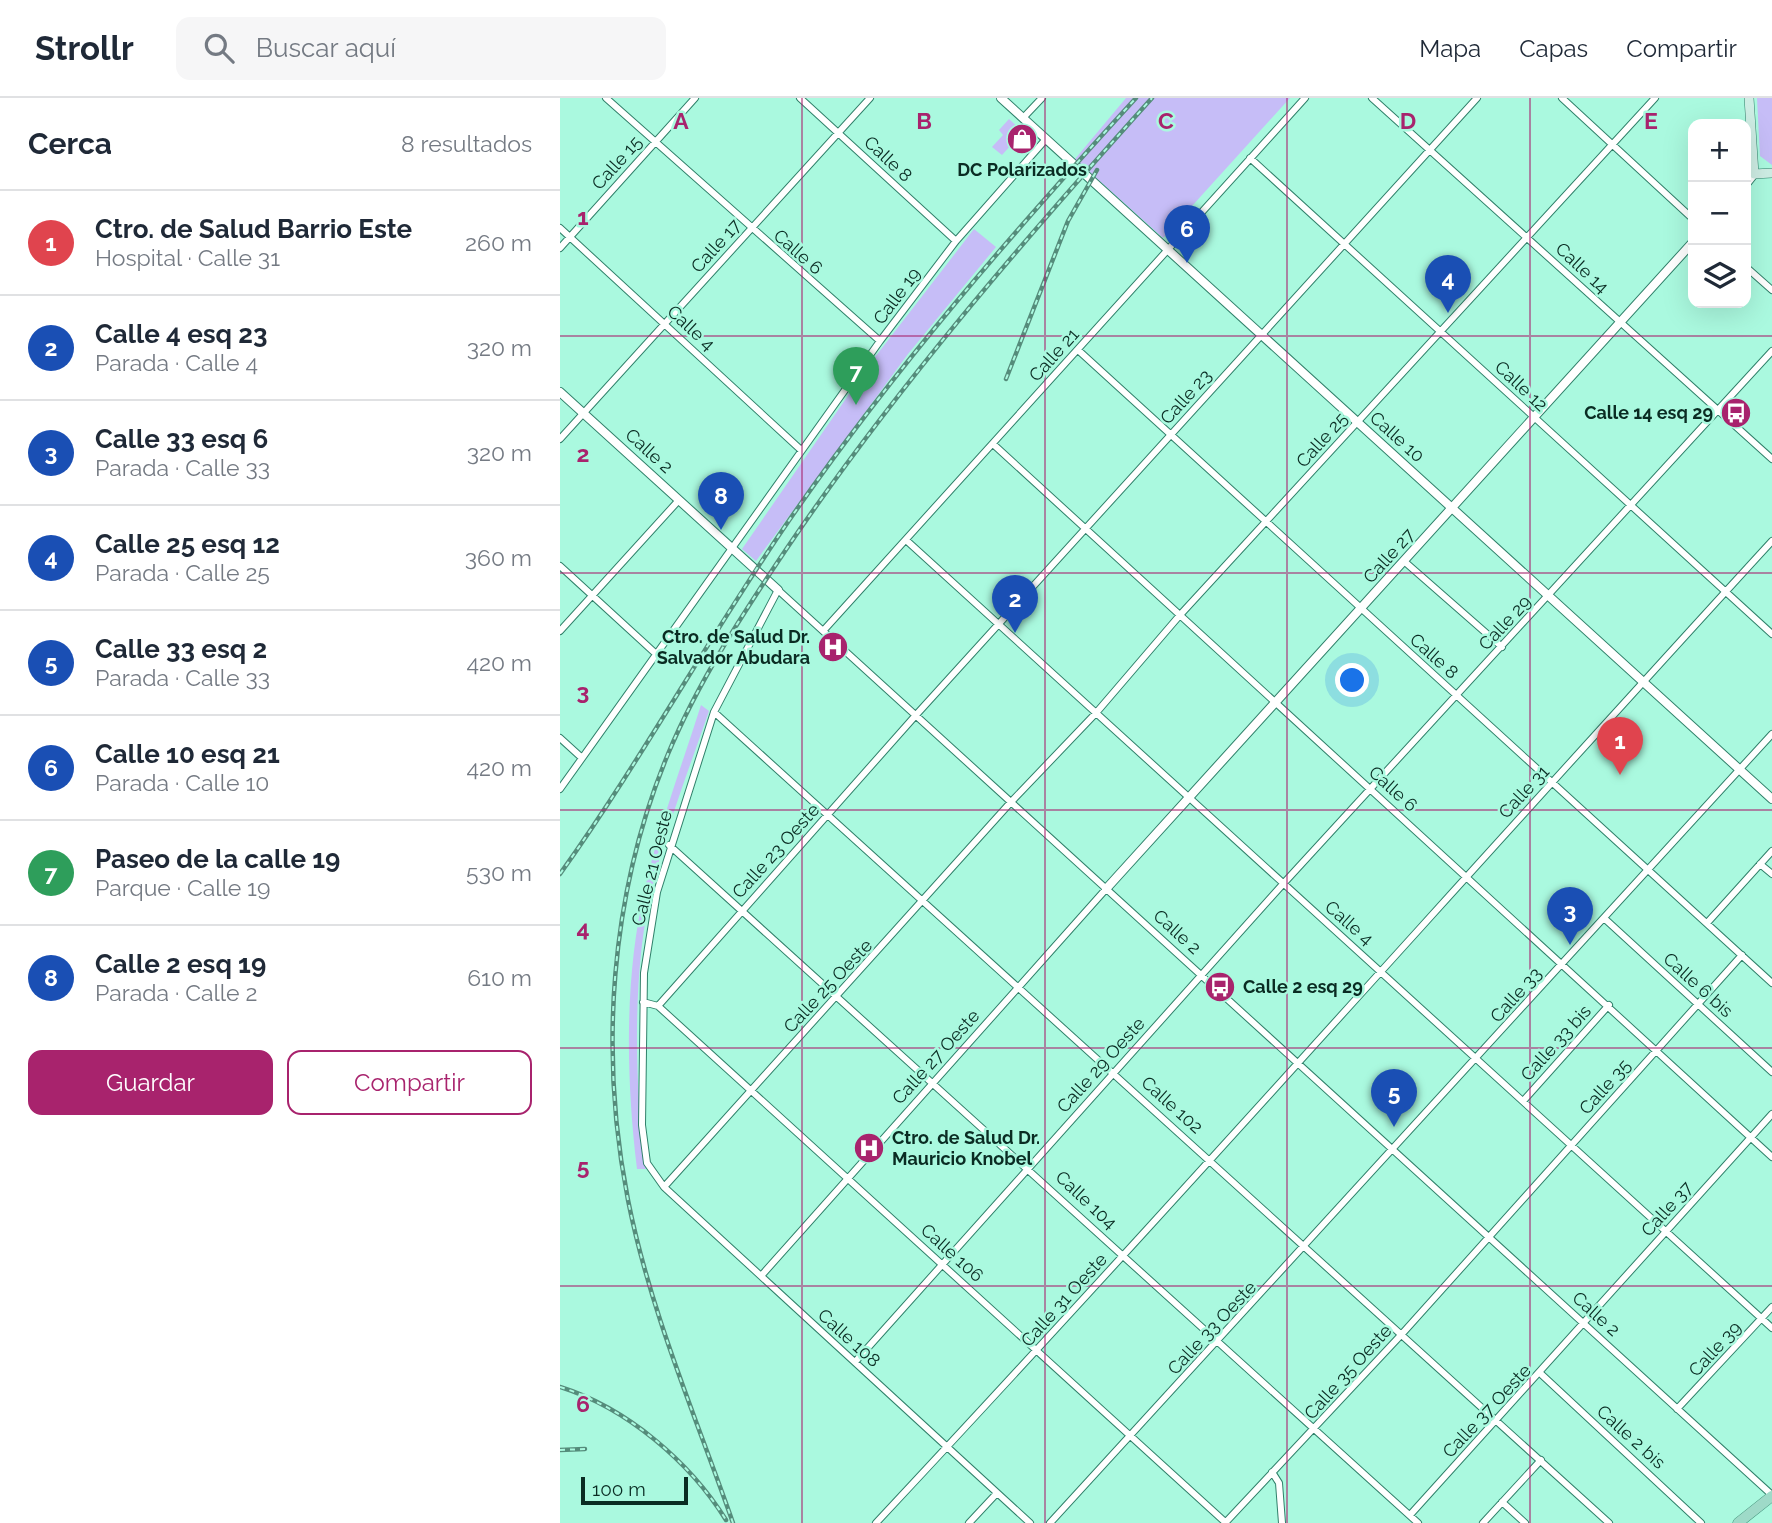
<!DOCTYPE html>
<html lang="es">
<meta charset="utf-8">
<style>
:root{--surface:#fff;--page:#f6f6f7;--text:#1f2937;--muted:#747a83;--line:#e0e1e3;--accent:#a8236d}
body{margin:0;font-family:Raleway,sans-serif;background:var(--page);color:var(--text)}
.controls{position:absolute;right:21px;top:21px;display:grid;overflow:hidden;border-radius:14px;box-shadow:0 7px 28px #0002}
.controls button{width:63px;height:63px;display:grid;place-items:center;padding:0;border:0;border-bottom:2px solid var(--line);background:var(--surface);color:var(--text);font:35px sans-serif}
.scale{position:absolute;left:21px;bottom:18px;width:107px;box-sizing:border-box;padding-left:7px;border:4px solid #0a2c23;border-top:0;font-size:19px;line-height:24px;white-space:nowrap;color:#0a2c23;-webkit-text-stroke:5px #aaf9df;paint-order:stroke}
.you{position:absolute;left:793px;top:583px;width:24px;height:24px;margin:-18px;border:5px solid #fff;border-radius:50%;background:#1a73e8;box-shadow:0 0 0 10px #1a73e833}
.badge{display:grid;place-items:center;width:46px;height:46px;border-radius:50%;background:var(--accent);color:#fff;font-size:23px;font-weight:700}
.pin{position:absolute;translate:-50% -58px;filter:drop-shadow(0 2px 4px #0008)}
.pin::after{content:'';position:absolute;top:37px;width:24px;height:21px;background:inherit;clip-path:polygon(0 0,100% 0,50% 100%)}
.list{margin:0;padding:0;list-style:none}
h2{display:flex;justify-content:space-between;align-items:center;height:91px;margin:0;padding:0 28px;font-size:30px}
h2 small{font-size:23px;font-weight:400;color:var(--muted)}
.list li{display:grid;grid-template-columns:46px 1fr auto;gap:21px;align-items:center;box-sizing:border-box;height:105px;padding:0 28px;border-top:2px solid var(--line)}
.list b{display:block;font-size:26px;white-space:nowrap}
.list p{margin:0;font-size:23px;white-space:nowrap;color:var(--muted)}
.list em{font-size:23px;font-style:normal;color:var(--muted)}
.actions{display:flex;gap:14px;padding:21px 28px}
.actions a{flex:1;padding:16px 0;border:2px solid var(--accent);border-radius:14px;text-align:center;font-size:24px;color:var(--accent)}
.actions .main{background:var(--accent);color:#fff}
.icon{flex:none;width:38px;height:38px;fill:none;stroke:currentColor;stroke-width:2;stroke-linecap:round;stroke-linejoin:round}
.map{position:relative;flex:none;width:1212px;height:1425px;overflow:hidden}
header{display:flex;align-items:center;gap:42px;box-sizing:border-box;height:98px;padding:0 35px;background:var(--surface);border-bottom:2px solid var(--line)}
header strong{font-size:33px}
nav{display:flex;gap:38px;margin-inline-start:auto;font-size:24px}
.search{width:490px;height:63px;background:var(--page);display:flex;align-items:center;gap:18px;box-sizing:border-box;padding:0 24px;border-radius:14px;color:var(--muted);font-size:26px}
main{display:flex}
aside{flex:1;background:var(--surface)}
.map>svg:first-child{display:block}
.green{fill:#c6bdf7}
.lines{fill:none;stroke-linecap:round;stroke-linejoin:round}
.minor-casing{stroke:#30806a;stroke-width:8}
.tertiary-casing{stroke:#30806a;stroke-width:10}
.secondary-casing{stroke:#30806a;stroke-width:10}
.primary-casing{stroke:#408e77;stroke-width:11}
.minor{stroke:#fff;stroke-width:6}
.tertiary{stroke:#fff;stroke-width:8}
.secondary{stroke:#ceede4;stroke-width:9}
.primary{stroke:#9edac8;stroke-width:10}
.rail-casing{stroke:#558c7b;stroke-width:4.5}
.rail{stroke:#aaf9df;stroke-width:2;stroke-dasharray:5;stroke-linecap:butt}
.grid{fill:none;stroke:#a8236d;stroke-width:2;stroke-opacity:0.55}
.labels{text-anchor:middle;stroke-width:5;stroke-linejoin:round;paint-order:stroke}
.street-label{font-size:18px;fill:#0a2c23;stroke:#aaf9df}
.poi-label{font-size:18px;font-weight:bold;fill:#0a2c23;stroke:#aaf9df;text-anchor:end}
.grid-label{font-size:23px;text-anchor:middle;font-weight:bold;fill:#a8236d;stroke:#aaf9df;stroke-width:5;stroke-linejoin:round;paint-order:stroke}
</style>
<header>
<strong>Strollr</strong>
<div class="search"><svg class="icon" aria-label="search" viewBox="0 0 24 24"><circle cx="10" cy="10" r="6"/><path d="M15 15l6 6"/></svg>Buscar aquí</div>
<nav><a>Mapa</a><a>Capas</a><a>Compartir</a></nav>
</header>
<main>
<aside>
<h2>Cerca<small>8 resultados</small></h2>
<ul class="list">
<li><span class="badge" style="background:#e0444e">1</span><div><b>Ctro. de Salud Barrio Este</b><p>Hospital · Calle 31</p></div><em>260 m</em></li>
<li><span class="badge" style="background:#1a4fb4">2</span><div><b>Calle 4 esq 23</b><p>Parada · Calle 4</p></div><em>320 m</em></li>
<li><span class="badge" style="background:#1a4fb4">3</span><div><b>Calle 33 esq 6</b><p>Parada · Calle 33</p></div><em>320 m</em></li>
<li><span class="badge" style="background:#1a4fb4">4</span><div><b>Calle 25 esq 12</b><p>Parada · Calle 25</p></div><em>360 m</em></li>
<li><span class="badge" style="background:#1a4fb4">5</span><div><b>Calle 33 esq 2</b><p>Parada · Calle 33</p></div><em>420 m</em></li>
<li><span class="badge" style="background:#1a4fb4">6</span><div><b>Calle 10 esq 21</b><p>Parada · Calle 10</p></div><em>420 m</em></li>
<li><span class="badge" style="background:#2e9e5b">7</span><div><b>Paseo de la calle 19</b><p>Parque · Calle 19</p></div><em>530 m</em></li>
<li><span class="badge" style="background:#1a4fb4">8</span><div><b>Calle 2 esq 19</b><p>Parada · Calle 2</p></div><em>610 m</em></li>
</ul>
<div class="actions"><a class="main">Guardar</a><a>Compartir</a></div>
</aside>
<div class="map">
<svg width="1212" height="1425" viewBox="0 0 1212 1425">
<rect width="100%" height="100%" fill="#aaf9df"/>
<path class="green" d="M566,0H730L603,140L515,61Z
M1197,0H1212V67L1200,58Z
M449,21L463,34L442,57L432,49L443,37L439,32Z
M414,131L436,149L348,256L196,463L182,451L312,263Z
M141,607L149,613C129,671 106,730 92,790C72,870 74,990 86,1071H77C66,980 64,880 85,790C99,728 122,667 141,607Z"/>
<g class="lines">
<g class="minor-casing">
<path id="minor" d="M46,0L320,243
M240,0L396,143
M812,0L1212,361
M1002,0L1133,121
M463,20L482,0
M690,60L1212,536
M0,130L241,352
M0,150L135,0
M1186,169L1212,192
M518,252L1212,885
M0,341L310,0
M433,346L1212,1059
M346,442L1212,1230
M845,464L942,549
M0,468L95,555
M0,533L119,402
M263,533L745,0
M154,614L1049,1425
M0,640L22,660
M0,691L320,243L396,143L486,41
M109,747L858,1425
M1200,766L1212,776
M1045,821L1212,974
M1147,825L1212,753
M83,904L98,908L665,1424
M98,908L356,617L917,0
M964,1002L1049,907
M104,1089L451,704L536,615L620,517L1095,0
M201,1178L546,791
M295,1264L723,786L1212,253
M981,1276L1141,1425
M1117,1311L1212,1209
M712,1374L719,1385L722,1425
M942,1404L965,1425
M850,1417L1212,1016
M316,1425C619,1101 913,769 1212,443
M409,1425L437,1395
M470,1425L104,1089L87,1065L82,1027L84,875L97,794L154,614L218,492L1212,1397
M490,1425L1212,636
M665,1425L841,1237L1182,857
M923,1425L981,1362"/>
</g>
<g class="tertiary-casing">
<path id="tertiary" d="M441,0L1212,701
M1186,86L1194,76
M0,294L218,492
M546,791L1133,144"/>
</g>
<g class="secondary-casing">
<path id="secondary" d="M1189,0L1194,76L1212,75"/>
</g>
<g class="primary-casing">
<path id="primary" d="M1178,1425L1212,1398"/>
</g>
<use href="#minor" class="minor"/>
<use href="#tertiary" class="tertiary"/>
<use href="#secondary" class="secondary"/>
<use href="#primary" class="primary"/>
<g class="rail-casing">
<path id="rail" d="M446,281L508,123L537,72
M0,776C82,661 150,537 230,421C333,272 454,133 576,0
M0,1289C67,1310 130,1364 166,1422
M0,1352L25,1351
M173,1425C136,1319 90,1213 68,1102C39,954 50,796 108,656C138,584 182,517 225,453C334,292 462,144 592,0"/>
</g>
<use href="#rail" class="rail"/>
</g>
<path class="grid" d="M242,0V1425M485,0V1425M727,0V1425M970,0V1425M0,238H1212M0,475H1212M0,712H1212M0,950H1212M0,1188H1212"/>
<defs>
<g id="shop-disc" transform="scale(1.575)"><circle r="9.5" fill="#a8236d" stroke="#aaf9df"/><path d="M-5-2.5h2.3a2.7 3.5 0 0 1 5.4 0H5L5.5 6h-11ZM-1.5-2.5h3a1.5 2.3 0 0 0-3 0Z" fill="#fff"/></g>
<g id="bus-disc" transform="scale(1.575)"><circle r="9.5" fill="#a8236d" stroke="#aaf9df"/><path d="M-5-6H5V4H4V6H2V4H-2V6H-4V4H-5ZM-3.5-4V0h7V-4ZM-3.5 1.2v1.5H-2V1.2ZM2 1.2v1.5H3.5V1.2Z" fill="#fff"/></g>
<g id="hospital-disc" transform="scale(1.575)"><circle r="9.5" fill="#a8236d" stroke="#aaf9df"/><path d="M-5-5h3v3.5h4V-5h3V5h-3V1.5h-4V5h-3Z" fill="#fff"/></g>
</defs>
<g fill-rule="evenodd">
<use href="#shop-disc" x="462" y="41"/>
<use href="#bus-disc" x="1176" y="315"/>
<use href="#hospital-disc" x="273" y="549"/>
<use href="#bus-disc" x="660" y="889"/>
<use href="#hospital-disc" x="309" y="1050"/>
</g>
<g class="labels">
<g class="street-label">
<text transform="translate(328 61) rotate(43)" y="6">Calle 8</text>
<text transform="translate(57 65) rotate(-48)" y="6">Calle 15</text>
<text transform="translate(156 148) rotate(-48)" y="6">Calle 17</text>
<text transform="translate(238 154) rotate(41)" y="6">Calle 6</text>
<text transform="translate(1022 170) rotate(43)" y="6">Calle 14</text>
<text transform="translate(337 198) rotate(-53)" y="6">Calle 19</text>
<text transform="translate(131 230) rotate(43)" y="6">Calle 4</text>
<text transform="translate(494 257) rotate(-48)" y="6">Calle 21</text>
<text transform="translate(961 288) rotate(43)" y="6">Calle 12</text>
<text transform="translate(626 299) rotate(-48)" y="6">Calle 23</text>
<text transform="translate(837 339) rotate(42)" y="6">Calle 10</text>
<text transform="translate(762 342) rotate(-48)" y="6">Calle 25</text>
<text transform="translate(89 353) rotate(42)" y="6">Calle 2</text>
<text transform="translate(829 458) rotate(-48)" y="6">Calle 27</text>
<text transform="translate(945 525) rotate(-47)" y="6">Calle 29</text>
<text transform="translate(874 558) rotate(42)" y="6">Calle 8</text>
<text transform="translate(833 691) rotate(42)" y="6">Calle 6</text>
<text transform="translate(964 694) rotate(-47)" y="6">Calle 31</text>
<text transform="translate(216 753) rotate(-48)" y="6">Calle 23 Oeste</text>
<text transform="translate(92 770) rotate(-76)" y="6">Calle 21 Oeste</text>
<text transform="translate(789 825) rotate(41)" y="6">Calle 4</text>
<text transform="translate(617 834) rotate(42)" y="6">Calle 2</text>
<text transform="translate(1138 887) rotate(42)" y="6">Calle 6 bis</text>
<text transform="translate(268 888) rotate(-47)" y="6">Calle 25 Oeste</text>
<text transform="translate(956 897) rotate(-48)" y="6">Calle 33</text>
<text transform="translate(996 945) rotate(-48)" y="6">Calle 33 bis</text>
<text transform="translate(376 959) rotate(-48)" y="6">Calle 27 Oeste</text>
<text transform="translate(541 967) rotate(-48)" y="6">Calle 29 Oeste</text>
<text transform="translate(1045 989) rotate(-48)" y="6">Calle 35</text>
<text transform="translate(612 1007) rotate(42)" y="6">Calle 102</text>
<text transform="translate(526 1102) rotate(43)" y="6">Calle 104</text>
<text transform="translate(1107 1111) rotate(-48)" y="6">Calle 37</text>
<text transform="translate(392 1155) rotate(42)" y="6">Calle 106</text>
<text transform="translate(504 1202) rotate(-48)" y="6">Calle 31 Oeste</text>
<text transform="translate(1036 1216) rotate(42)" y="6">Calle 2</text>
<text transform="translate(652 1230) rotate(-47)" y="6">Calle 33 Oeste</text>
<text transform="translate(289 1240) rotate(42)" y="6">Calle 108</text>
<text transform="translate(1155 1251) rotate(-47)" y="6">Calle 39</text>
<text transform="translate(788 1274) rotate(-48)" y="6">Calle 35 Oeste</text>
<text transform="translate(927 1313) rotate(-47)" y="6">Calle 37 Oeste</text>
<text transform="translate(1071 1339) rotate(42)" y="6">Calle 2 bis</text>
</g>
<g class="poi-label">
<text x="462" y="78" text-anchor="middle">DC Polarizados</text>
<text x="1153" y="321">Calle 14 esq 29</text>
<text x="250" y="545">Ctro. de Salud Dr.<tspan x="250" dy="21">Salvador Abudara</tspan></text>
<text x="683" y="895" text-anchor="start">Calle 2 esq 29</text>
<text x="332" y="1046" text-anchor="start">Ctro. de Salud Dr.<tspan x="332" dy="21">Mauricio Knobel</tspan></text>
</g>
</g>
<g class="grid-label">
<text x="121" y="31">A</text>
<text x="364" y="31">B</text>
<text x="606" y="31">C</text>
<text x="848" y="31">D</text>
<text x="1091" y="31">E</text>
<text x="23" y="127">1</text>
<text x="23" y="364">2</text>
<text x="23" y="602">3</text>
<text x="23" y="839">4</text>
<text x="23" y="1077">5</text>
<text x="23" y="1314">6</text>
</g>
</svg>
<div class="controls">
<button>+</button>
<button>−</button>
<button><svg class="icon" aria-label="layers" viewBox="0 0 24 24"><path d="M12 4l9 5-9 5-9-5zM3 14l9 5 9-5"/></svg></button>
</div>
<div class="scale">100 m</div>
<div class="you"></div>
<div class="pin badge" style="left:1060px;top:677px;background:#e0444e">1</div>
<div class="pin badge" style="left:455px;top:535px;background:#1a4fb4">2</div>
<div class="pin badge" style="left:1010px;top:847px;background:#1a4fb4">3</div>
<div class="pin badge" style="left:888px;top:215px;background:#1a4fb4">4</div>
<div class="pin badge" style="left:834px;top:1029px;background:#1a4fb4">5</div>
<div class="pin badge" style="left:627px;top:165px;background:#1a4fb4">6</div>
<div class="pin badge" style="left:296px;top:307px;background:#2e9e5b">7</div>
<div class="pin badge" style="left:161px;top:432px;background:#1a4fb4">8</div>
</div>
</main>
